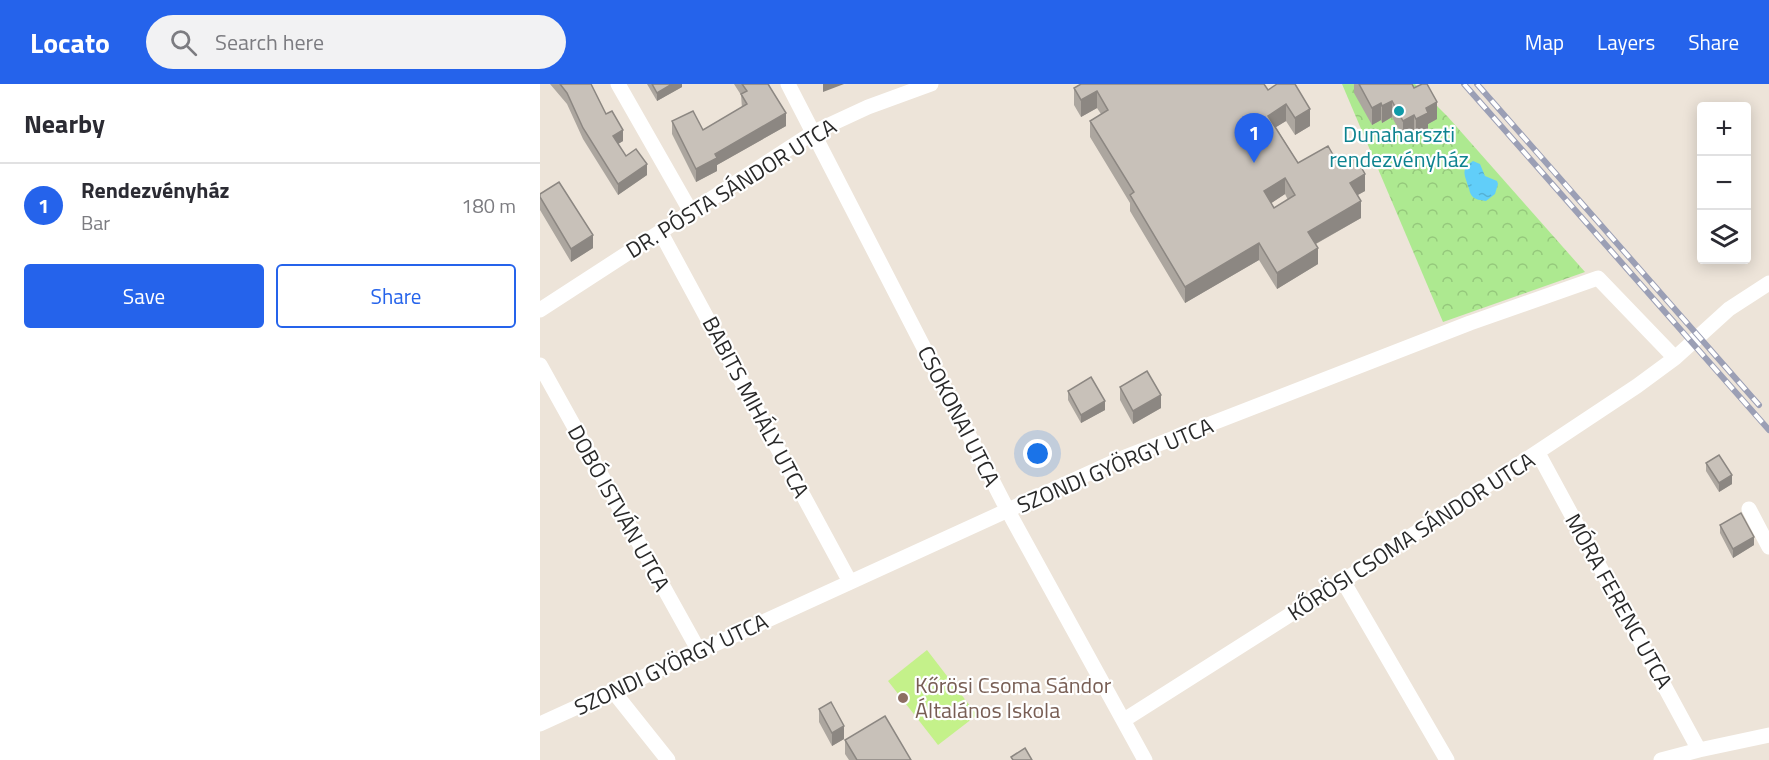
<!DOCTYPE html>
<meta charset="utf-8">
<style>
:root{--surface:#fff;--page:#f2f2f3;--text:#2b2b33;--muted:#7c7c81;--line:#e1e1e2;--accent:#2563eb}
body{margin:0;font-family:"Titillium Web",sans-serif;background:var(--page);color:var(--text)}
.controls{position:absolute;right:18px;top:18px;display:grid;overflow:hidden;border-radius:6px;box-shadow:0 3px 15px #0003}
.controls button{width:54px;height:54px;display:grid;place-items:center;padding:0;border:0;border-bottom:2px solid var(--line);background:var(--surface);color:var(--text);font:30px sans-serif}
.you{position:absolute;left:498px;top:370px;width:21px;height:21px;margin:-15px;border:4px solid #fff;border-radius:50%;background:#1a73e8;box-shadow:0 0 0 9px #1a73e833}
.badge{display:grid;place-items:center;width:39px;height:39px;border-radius:50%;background:var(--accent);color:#fff;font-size:20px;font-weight:700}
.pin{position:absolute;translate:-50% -50px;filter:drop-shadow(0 2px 3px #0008)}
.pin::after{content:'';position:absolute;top:32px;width:21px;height:18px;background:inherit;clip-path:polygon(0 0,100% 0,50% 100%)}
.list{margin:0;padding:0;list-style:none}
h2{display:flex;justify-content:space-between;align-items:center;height:78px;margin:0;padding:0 24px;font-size:26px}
h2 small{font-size:20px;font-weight:400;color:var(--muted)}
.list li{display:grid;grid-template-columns:39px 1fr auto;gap:18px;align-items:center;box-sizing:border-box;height:84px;padding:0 24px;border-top:2px solid var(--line)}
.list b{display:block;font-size:22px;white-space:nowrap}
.list p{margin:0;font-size:20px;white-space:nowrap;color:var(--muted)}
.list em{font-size:20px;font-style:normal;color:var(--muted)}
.actions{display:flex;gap:12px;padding:18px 24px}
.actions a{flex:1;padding:14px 0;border:2px solid var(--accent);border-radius:6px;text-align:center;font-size:21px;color:var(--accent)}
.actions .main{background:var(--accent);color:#fff}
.icon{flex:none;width:33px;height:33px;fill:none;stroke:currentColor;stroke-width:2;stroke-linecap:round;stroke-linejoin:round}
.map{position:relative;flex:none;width:1229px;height:676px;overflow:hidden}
header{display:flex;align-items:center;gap:36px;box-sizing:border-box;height:84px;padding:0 30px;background:var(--accent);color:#fff}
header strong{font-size:28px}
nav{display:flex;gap:33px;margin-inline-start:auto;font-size:21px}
.search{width:420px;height:54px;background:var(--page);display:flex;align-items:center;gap:15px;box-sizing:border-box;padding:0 21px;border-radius:33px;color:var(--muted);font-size:22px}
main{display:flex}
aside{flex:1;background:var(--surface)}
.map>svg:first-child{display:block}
.park{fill:url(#park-crowns)}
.pitch{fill:#c4f18a}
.water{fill:url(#water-ripples)}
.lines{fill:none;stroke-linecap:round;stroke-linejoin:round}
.minor{stroke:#fff;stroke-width:15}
.rail-casing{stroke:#9b9fb5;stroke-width:6}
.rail{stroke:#fff;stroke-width:4;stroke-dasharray:11;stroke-linecap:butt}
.wall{fill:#aca69f;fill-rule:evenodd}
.shaded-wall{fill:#8c8782}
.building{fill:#c8c1b9;stroke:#8c8782;stroke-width:1.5;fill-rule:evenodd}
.culture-dot{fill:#0f9aa8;stroke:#fff;stroke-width:2}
.education-dot{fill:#8d6e63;stroke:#fff;stroke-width:2}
.labels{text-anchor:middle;stroke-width:4.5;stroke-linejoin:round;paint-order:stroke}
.culture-label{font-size:22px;fill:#0d838f;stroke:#fff}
.street-label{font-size:22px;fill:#292929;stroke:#fff}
.education-label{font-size:22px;fill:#785e54;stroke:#fff;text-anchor:start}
</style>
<header>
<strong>Locato</strong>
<div class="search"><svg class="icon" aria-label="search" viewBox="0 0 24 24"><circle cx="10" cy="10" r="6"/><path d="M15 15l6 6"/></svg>Search here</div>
<nav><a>Map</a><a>Layers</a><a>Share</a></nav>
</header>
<main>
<aside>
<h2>Nearby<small></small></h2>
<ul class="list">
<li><span class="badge">1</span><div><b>Rendezvényház</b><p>Bar</p></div><em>180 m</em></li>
</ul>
<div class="actions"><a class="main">Save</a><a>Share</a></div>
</aside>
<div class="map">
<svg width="1229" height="676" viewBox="0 0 1229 676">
<defs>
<pattern id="park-crowns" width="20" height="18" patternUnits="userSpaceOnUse" patternTransform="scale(1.5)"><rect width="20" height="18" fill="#ade990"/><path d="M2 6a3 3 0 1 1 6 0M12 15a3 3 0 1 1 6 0" fill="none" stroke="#95c87c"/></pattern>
<pattern id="water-ripples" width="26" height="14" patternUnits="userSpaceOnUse" patternTransform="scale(1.5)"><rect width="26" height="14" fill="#61cef9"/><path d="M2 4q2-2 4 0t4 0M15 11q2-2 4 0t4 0" fill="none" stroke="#54b1d5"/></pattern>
</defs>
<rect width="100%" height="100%" fill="#ede4d9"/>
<path class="park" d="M802,0H875L908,33L1045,188L903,238Z"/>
<path class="pitch" d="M387,566L437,631L398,661L348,597Z"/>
<path class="water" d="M933,77L940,80L945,92L957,97L958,100L955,110L946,117C941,116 935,116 932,112C929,108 930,106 928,102C925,91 920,85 933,77Z"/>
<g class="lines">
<path class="minor" d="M78,0L151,128
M248,0L468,427L605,676
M121,149L310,498
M0,226L274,48L328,23L391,0
M0,281L159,567
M998,369L1159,666
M1209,425L1229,463
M803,497L907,676
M73,607L128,676
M584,636L803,497L1097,302L1135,274L1189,225L1229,199
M0,640L580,375L930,239L1058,194L1135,274
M1121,676L1159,666L1229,651"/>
<g class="rail-casing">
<path id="rail" d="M924,0L1229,346
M937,0L1219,321"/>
</g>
<use href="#rail" class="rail"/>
</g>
<path class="wall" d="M10,0H51L66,30L83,57L78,60L86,72L107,91L78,111L43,55L27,20Z
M107,0H142V3L117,17Z
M194,0H229L246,42L177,81V87L156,98L132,50V37L163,46L202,24L201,11Z
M737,0L770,42L755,51L746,37L736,43L758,79L800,83L825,107L818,111L821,134L776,160L778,180L737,205L719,176L645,219L590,127V119L550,53V37L561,30L557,24L541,33L534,21V4L728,6ZM745,110L748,116L734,124L731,119Z
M814,0H872L897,35L888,40V46L876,52L874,48L863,54L852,33L842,39L841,36L832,41L814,9Z
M0,110L53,164L31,178L0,126Z
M580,303L621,324L593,340L580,316Z
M528,307L565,326L541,339L528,316Z
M1166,379L1192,400L1179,408L1166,387Z
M1180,441L1214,461L1193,474L1180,449Z
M279,625L304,655L292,662L279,638Z
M305,656L371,676H309L305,670Z"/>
<path class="shaded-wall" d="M132,0H142V3L117,17V9Z
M283,0H304L283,8Z
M557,7V24L541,33V16Z
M852,17V33L842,39V22Z
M897,18V35L888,40V46L876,52V35L886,24Z
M841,19V36L832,41V24Z
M746,20V37L728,48V32Z
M770,25V42L755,51V34Z
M246,29V42L177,81V87L156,98V85L175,70Z
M874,31V48L863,54V37Z
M83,46V57L73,63V52Z
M107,80V91L78,111V100Z
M825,90V107L810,115V99Z
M745,94V110L724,124V107Z
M821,117V134L768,164V148Z
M53,151V164L31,178V165Z
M719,159V176L645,219V203Z
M778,164V180L737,205V189Z
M621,311V324L593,340V327Z
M565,317V326L541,339V331Z
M1192,391V400L1179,408V399Z
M1214,453V461L1193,474V465Z
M304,642V655L292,662V649Z"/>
<path class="building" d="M20,0H51L66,30L72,27L83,46L73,52L86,72L96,65L107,80L78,100L43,44L27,9Z
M112,0H132L117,9Z
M202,0H228L246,29L175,70L177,74L156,85L132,37L153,27L163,46L207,20L201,10L207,7Z
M541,0H724L728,6L737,0H755L770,25L755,34L746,20L728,32L758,79L788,62L800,83L816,74L825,90L810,99L821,117L768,148L778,164L737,189L719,159L645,203L590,111L594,108L550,37L568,26L557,7L541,16L534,4ZM745,94L755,111L734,124L724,107Z
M819,0H872L874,4L882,0H887L897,18L886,24L888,29L876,35L874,31L863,37L852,17L842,22L841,19L832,24Z
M19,98L53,151L31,165L0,113V110Z
M607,287L621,311L593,327L580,303Z
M551,293L565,317L541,331L528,307Z
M1179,371L1192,391L1179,399L1166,379Z
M1201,429L1214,453L1193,465L1180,441Z
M291,618L304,642L292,649L279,625Z
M345,632L371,676H317L305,656Z
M485,664L492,676H473L471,673Z"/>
<circle class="culture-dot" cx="859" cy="27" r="6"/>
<circle class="education-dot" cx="363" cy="614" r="6"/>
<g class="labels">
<g class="culture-label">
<text x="859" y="58">Dunaharszti<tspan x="859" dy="25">rendezvényház</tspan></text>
</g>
<g class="street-label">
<text transform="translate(191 104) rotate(-32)" y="8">DR. PÓSTA SÁNDOR UTCA</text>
<text transform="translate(216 323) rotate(62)" y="8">BABITS MIHÁLY UTCA</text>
<text transform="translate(419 332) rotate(63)" y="8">CSOKONAI UTCA</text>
<text transform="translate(575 381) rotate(-23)" y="8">SZONDI GYÖRGY UTCA</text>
<text transform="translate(79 424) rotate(61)" y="8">DOBÓ ISTVÁN UTCA</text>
<text transform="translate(871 452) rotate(-33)" y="8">KŐRÖSI CSOMA SÁNDOR UTCA</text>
<text transform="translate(1079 517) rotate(61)" y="8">MÓRA FERENC UTCA</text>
<text transform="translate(131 580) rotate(-25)" y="8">SZONDI GYÖRGY UTCA</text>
</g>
<g class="education-label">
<text x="375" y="609">Kőrösi Csoma Sándor<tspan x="375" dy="25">Általános Iskola</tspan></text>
</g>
</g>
</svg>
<div class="controls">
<button>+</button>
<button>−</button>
<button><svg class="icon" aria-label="layers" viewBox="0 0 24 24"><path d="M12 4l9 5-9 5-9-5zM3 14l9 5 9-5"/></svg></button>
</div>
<div class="you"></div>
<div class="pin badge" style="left:714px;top:79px">1</div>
</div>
</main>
